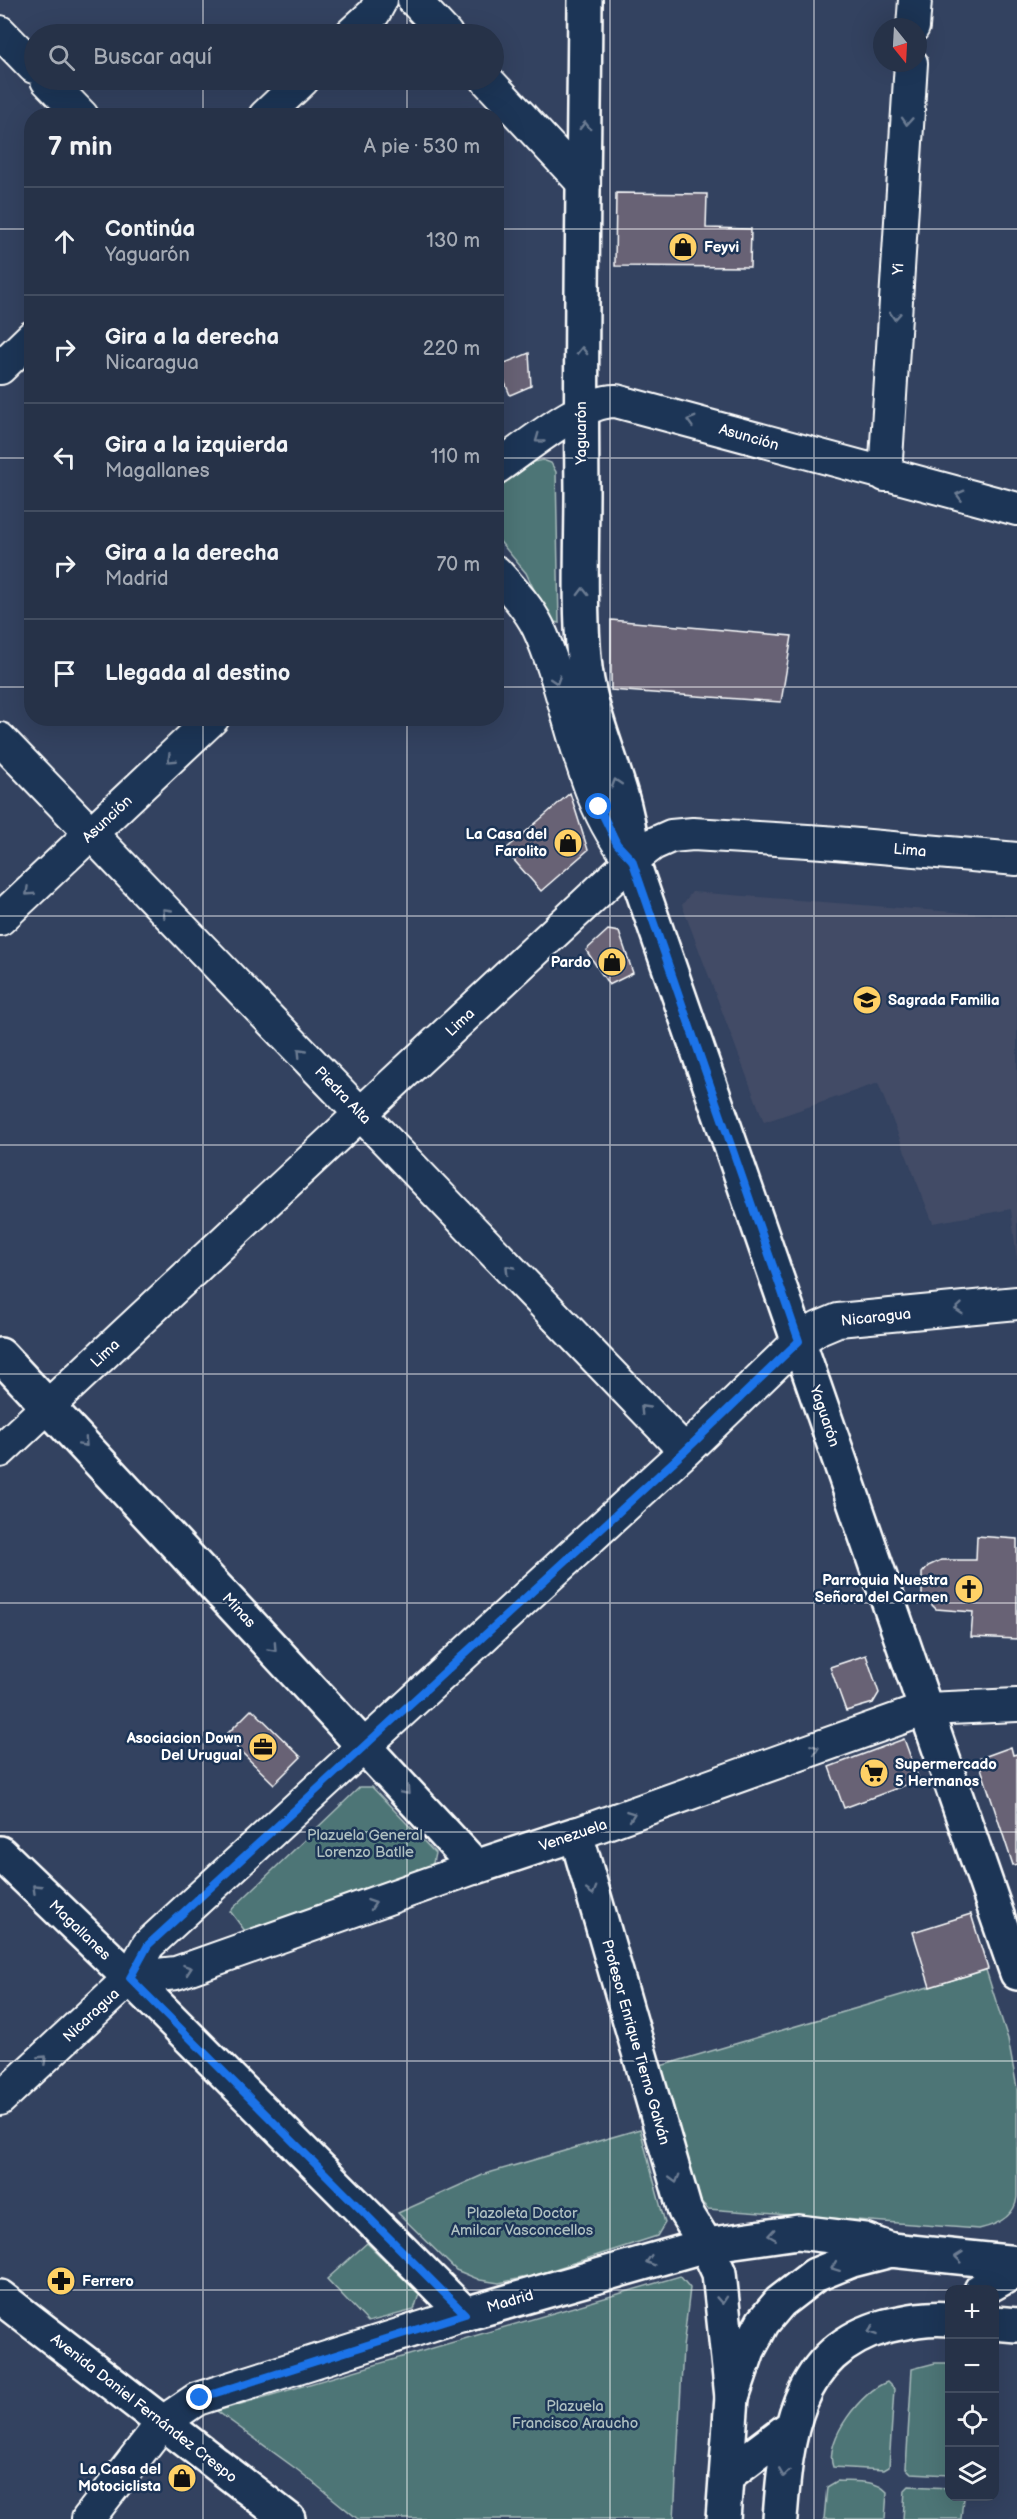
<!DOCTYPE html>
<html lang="es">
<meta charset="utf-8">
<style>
:root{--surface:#263248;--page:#2e3a4f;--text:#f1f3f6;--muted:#a4aab4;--line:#424d60}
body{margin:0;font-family:"Balsamiq Sans",sans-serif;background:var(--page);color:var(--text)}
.controls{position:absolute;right:18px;bottom:18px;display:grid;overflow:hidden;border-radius:12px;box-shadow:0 6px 24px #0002}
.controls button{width:54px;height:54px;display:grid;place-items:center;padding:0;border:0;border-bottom:2px solid var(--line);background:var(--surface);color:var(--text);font:30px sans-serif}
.compass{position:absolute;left:873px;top:18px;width:54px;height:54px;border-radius:50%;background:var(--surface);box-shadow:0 6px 24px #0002;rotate:162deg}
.stop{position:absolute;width:18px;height:18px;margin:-14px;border:4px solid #1a73e8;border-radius:50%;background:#fff}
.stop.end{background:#1a73e8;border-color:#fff;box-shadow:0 2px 6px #0008}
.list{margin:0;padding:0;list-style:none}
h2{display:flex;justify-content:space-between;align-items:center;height:78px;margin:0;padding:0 24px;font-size:26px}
h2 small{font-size:20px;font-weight:400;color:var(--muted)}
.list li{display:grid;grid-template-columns:39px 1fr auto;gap:18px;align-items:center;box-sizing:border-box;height:108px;padding:0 24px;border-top:2px solid var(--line)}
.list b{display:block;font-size:22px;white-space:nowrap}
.list p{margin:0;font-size:20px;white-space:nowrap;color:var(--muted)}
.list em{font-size:20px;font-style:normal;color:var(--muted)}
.icon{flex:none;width:33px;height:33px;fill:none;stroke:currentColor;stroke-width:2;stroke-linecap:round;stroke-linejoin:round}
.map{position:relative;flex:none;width:1017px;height:2519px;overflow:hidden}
.search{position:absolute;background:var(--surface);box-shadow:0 6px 24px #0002;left:24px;top:24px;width:480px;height:66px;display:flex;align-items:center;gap:15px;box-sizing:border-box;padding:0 21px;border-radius:33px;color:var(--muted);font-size:22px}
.panel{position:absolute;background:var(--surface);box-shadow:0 6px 24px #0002;left:24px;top:108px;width:480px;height:618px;border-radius:24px}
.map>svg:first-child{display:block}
.built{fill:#434c66}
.green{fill:#4e7476;stroke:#a6baba;stroke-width:1.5}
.building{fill:#676275;stroke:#fff;stroke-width:1.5}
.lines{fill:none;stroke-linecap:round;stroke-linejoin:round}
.minor-casing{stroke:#fff;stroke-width:36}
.tertiary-casing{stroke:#fff;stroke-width:38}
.secondary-casing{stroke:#fff;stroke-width:38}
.minor{stroke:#1d3557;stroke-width:32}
.tertiary{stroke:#1d3557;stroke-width:33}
.secondary{stroke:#1d3557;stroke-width:33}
.oneway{stroke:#6c7c92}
.route{stroke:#1a73e8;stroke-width:8}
.grid{fill:none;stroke:#fff;stroke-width:1.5;stroke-opacity:0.55}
.labels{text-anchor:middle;stroke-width:5;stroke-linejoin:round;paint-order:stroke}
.poi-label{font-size:15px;font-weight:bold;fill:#fff;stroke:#1d3557;text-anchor:end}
.street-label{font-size:15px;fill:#fff;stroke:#1d3557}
.park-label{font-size:15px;fill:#afc0c1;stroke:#1d3557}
</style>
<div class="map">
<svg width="1017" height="2519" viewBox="0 0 1017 2519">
<rect width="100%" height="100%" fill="#334260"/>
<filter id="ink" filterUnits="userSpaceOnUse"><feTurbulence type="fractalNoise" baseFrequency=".0167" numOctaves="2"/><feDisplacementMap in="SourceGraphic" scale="12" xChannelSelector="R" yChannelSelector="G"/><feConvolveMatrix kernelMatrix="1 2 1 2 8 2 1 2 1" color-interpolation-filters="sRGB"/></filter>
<g filter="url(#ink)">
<path class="built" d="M692,892L1017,917V1260L1011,1209L933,1223L878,1083L764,1122L682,905Z"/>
<path class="green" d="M543,460L551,463L556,472L559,623L549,621L526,573L497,538L496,485L534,462Z
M360,1787H372L435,1853L433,1863L426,1870L245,1931L230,1911Z
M986,1970L1008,2039L1017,2088V2197C1015,2217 997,2225 979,2229L708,2209L695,2195L657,2067Z
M640,2129L665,2223L657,2236L536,2275L499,2283L480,2280L456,2270L398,2213L485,2174Z
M367,2243L419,2294L414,2310L368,2322L327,2279Z
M680,2276L690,2288L683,2348L674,2519H358L299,2471L217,2411Z
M935,2363H949V2475L911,2473L906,2468L912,2369Z
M887,2382L894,2389L889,2467L884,2470L833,2467C823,2440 863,2390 887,2382Z
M837,2481C854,2482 875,2479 887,2492L885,2519H824L827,2487Z
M909,2486L949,2488L950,2496L963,2498L961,2519H903L905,2490Z"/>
<path class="building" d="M616,193L707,194L706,228L751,229L750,267L615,266Z
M529,353L531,386L510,395L498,366Z
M611,620L792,636L781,702L611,690Z
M570,793L588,850L541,891L505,850Z
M608,930L619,932L633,973L609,985L586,950Z
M977,1536L1017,1539V1639L971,1637L973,1612L936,1609L922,1595V1573L928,1566L941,1560H976Z
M866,1655L879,1693L873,1703L846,1711L830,1667Z
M252,1709L301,1757L274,1784L225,1736Z
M904,1739L919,1780L844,1808L829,1767Z
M1011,1747L1013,1755L1017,1754V1864L1013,1865L978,1759Z
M971,1914L988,1969L930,1987L913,1932Z"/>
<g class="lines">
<g class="minor-casing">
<path id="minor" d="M414,0L446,34
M913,27L915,0
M0,32L34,67
M351,34L374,13L381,0
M47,80L82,116
M487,80L584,184
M265,116L303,80
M0,368L32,337
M496,468C526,448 581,400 616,401L1017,509
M885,475L911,63
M496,572C511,589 528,607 538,627C571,697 579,803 632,860
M0,739L685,1451
M0,919L213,718
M0,1451L632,860L653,844L671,836L693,834L824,842L1017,859
M576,1834L926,1709L1017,1705
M130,1978L176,1973L476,1867
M0,2099L130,1978L148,1945L685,1451L799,1341L819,1328L838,1320L1017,1303
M88,2519L163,2422L197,2399L465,2314"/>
</g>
<g class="tertiary-casing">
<path id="tertiary" d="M585,0C584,163 580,327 582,490C582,545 579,602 584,658C589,727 631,791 632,860L1017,1973
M0,1355L476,1867L576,1834L685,2211L706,2245L719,2273L732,2397
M0,1853L130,1978L465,2314L706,2245L798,2232L864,2240L891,2250"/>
</g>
<g class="secondary-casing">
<path id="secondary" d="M981,2290L1017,2270
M0,2297L288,2519
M994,2323L1017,2325
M726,2476L791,2427
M723,2519L732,2397L748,2350L763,2322L780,2302L815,2275L852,2260L891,2250L1017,2263
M780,2519C786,2438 794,2351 886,2326C908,2321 927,2317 950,2319"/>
</g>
<use href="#minor" class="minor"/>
<use href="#tertiary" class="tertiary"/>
<use href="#secondary" class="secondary"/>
</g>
<defs><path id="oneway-chevron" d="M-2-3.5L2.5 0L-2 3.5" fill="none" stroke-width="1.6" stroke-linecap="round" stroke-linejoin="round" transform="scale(1.5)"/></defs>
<g class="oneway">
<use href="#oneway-chevron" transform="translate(907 121) rotate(94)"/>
<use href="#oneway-chevron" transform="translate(585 126) rotate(-90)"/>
<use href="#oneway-chevron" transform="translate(895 316) rotate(94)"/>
<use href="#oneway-chevron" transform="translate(582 351) rotate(-89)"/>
<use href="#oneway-chevron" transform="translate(691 421) rotate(-164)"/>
<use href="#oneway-chevron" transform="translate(539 439) rotate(144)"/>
<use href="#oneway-chevron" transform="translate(960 495) rotate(-165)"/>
<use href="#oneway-chevron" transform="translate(583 592) rotate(-91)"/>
<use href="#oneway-chevron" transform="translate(556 680) rotate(72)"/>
<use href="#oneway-chevron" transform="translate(171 759) rotate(136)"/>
<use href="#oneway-chevron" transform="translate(616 783) rotate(-107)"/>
<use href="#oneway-chevron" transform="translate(29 892) rotate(137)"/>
<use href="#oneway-chevron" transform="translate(166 912) rotate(-134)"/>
<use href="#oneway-chevron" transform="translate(301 1052) rotate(-134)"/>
<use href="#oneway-chevron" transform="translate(509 1269) rotate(-134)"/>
<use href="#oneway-chevron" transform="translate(959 1309) rotate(175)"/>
<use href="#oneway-chevron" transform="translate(644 1409) rotate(-134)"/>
<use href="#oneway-chevron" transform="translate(84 1443) rotate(47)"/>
<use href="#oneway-chevron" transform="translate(273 1648) rotate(47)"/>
<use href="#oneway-chevron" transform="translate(815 1749) rotate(-20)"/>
<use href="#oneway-chevron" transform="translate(406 1791) rotate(47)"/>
<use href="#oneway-chevron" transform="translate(631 1815) rotate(-20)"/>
<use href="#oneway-chevron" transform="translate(36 1888) rotate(-136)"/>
<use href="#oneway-chevron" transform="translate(592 1891) rotate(74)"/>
<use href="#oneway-chevron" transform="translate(372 1904) rotate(-19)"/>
<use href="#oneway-chevron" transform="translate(188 1969) rotate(-19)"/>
<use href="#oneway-chevron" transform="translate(43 2059) rotate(-43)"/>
<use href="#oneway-chevron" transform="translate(675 2179) rotate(74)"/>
<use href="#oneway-chevron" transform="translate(772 2235) rotate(172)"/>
<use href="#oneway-chevron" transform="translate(959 2257) rotate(-174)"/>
<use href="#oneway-chevron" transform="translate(650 2261) rotate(164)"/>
<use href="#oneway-chevron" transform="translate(835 2267) rotate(159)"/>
<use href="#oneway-chevron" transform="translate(722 2300) rotate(86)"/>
<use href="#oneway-chevron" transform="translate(872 2331) rotate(161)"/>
<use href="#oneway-chevron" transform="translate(784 2473) rotate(98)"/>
</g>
</g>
<g class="lines" filter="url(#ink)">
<path class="route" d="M200,2398L465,2314L130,1978L148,1945L685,1451L799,1341L632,860L617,844L599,807"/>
</g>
<path class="grid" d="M203,0V34M407,0V34M610,0V2519M814,0V2519M203,80V116M407,80V116M0,229H32M496,229H1017M0,458H32M496,458H1017M0,687H32M496,687H1017M203,718V2519M407,718V2519M0,916H1017M0,1145H1017M0,1374H1017M0,1603H1017M0,1832H1017M0,2061H1017M0,2290H950M994,2290H1017"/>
<defs>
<g id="shop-disc" transform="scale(1.5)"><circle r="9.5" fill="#ffd166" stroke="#1d3557"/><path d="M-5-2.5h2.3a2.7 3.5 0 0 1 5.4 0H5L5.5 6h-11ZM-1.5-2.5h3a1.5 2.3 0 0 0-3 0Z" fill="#111"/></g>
<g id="school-disc" transform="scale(1.5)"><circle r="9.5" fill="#ffd166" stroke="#1d3557"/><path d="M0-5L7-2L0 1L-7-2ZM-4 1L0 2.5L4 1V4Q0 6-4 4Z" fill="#111"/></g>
<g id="church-disc" transform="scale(1.5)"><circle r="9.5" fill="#ffd166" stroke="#1d3557"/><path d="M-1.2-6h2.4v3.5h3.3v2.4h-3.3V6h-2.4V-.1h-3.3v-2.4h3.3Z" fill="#111"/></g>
<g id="office-disc" transform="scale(1.5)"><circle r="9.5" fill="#ffd166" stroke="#1d3557"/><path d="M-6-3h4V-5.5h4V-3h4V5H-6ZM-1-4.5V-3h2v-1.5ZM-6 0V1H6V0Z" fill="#111"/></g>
<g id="supermarket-disc" transform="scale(1.5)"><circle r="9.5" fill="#ffd166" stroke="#1d3557"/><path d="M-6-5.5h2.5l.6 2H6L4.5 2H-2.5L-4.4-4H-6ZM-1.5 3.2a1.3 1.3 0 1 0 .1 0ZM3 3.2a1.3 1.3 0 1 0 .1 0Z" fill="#111"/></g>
<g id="pharmacy-disc" transform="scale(1.5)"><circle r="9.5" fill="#ffd166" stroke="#1d3557"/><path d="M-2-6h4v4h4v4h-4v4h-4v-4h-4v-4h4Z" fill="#111"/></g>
</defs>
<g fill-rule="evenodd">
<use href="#shop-disc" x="683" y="247"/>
<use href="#shop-disc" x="568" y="843"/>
<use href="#shop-disc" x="612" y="962"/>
<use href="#school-disc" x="867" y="1000"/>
<use href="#church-disc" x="969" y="1589"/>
<use href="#office-disc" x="263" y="1747"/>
<use href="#supermarket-disc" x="874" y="1773"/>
<use href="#pharmacy-disc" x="61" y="2281"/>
<use href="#shop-disc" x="182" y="2478"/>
</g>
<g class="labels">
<g class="poi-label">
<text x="704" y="252" text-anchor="start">Feyvi</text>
<text x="547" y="839">La Casa del<tspan x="547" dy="17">Farolito</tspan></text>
<text x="591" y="967">Pardo</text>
<text x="888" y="1005" text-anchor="start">Sagrada Familia</text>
<text x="948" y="1585">Parroquia Nuestra<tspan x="948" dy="17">Señora del Carmen</tspan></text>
<text x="242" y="1743">Asociacion Down<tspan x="242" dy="17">Del Urugual</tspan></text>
<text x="895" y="1769" text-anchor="start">Supermercado<tspan x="895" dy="17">5 Hermanos</tspan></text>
<text x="82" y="2286" text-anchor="start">Ferrero</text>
<text x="161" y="2474">La Casa del<tspan x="161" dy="17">Motociclista</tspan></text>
</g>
<g class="street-label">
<text transform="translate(898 269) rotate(-86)" y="5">Yi</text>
<text transform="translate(581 433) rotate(-90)" y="5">Yaguarón</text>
<text transform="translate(749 437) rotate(16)" y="5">Asunción</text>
<text transform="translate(107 819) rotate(-43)" y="5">Asunción</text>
<text transform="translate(910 850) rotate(5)" y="5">Lima</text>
<text transform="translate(460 1022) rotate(-43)" y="5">Lima</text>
<text transform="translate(343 1095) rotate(46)" y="5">Piedra Alta</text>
<text transform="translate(876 1317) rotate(-6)" y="5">Nicaragua</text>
<text transform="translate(105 1353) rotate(-43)" y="5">Lima</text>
<text transform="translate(825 1416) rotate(71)" y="5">Yaguarón</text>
<text transform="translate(239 1610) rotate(47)" y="5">Minas</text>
<text transform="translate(573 1835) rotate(-19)" y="5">Venezuela</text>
<text transform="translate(80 1930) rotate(44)" y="5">Magallanes</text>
<text transform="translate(91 2015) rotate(-43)" y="5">Nicaragua</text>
<text transform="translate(636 2042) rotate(74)" y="5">Profesor Enrique Tierno Galván</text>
<text transform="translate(510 2301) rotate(-16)" y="5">Madrid</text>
<text transform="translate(144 2408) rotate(38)" y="5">Avenida Daniel Fernández Crespo</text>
</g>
<g class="park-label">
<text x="365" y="1840">Plazuela General<tspan x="365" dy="17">Lorenzo Batlle</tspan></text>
<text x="522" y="2218">Plazoleta Doctor<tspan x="522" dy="17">Amilcar Vasconcellos</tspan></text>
<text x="575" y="2411">Plazuela<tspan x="575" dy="17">Francisco Araucho</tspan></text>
</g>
</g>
</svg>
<div class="controls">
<button>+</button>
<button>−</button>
<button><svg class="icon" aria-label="locate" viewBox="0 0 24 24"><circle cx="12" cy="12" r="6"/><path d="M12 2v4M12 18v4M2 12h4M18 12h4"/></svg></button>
<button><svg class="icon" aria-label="layers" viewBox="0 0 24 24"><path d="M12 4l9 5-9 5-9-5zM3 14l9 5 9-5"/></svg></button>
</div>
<svg class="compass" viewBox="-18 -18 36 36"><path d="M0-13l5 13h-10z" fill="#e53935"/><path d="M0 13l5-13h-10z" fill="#a4aab4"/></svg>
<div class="stop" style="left:599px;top:807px"></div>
<div class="stop end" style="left:200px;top:2398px"></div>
<div class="search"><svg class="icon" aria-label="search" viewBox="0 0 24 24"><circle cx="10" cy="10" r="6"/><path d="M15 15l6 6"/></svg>Buscar aquí</div>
<section class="panel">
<h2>7 min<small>A pie · 530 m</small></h2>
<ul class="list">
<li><svg class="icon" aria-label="ahead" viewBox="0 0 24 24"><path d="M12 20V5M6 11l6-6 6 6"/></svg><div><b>Continúa</b><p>Yaguarón</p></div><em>130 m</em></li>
<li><svg class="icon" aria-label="right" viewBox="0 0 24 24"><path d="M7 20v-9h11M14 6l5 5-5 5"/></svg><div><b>Gira a la derecha</b><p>Nicaragua</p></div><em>220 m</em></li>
<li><svg class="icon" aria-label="left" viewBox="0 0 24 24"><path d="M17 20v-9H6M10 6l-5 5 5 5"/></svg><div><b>Gira a la izquierda</b><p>Magallanes</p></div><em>110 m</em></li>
<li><svg class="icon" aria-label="right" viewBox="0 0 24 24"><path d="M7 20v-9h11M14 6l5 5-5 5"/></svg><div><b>Gira a la derecha</b><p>Madrid</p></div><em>70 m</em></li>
<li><svg class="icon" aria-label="arrive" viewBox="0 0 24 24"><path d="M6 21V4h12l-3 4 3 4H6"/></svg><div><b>Llegada al destino</b></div></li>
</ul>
</section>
</div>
